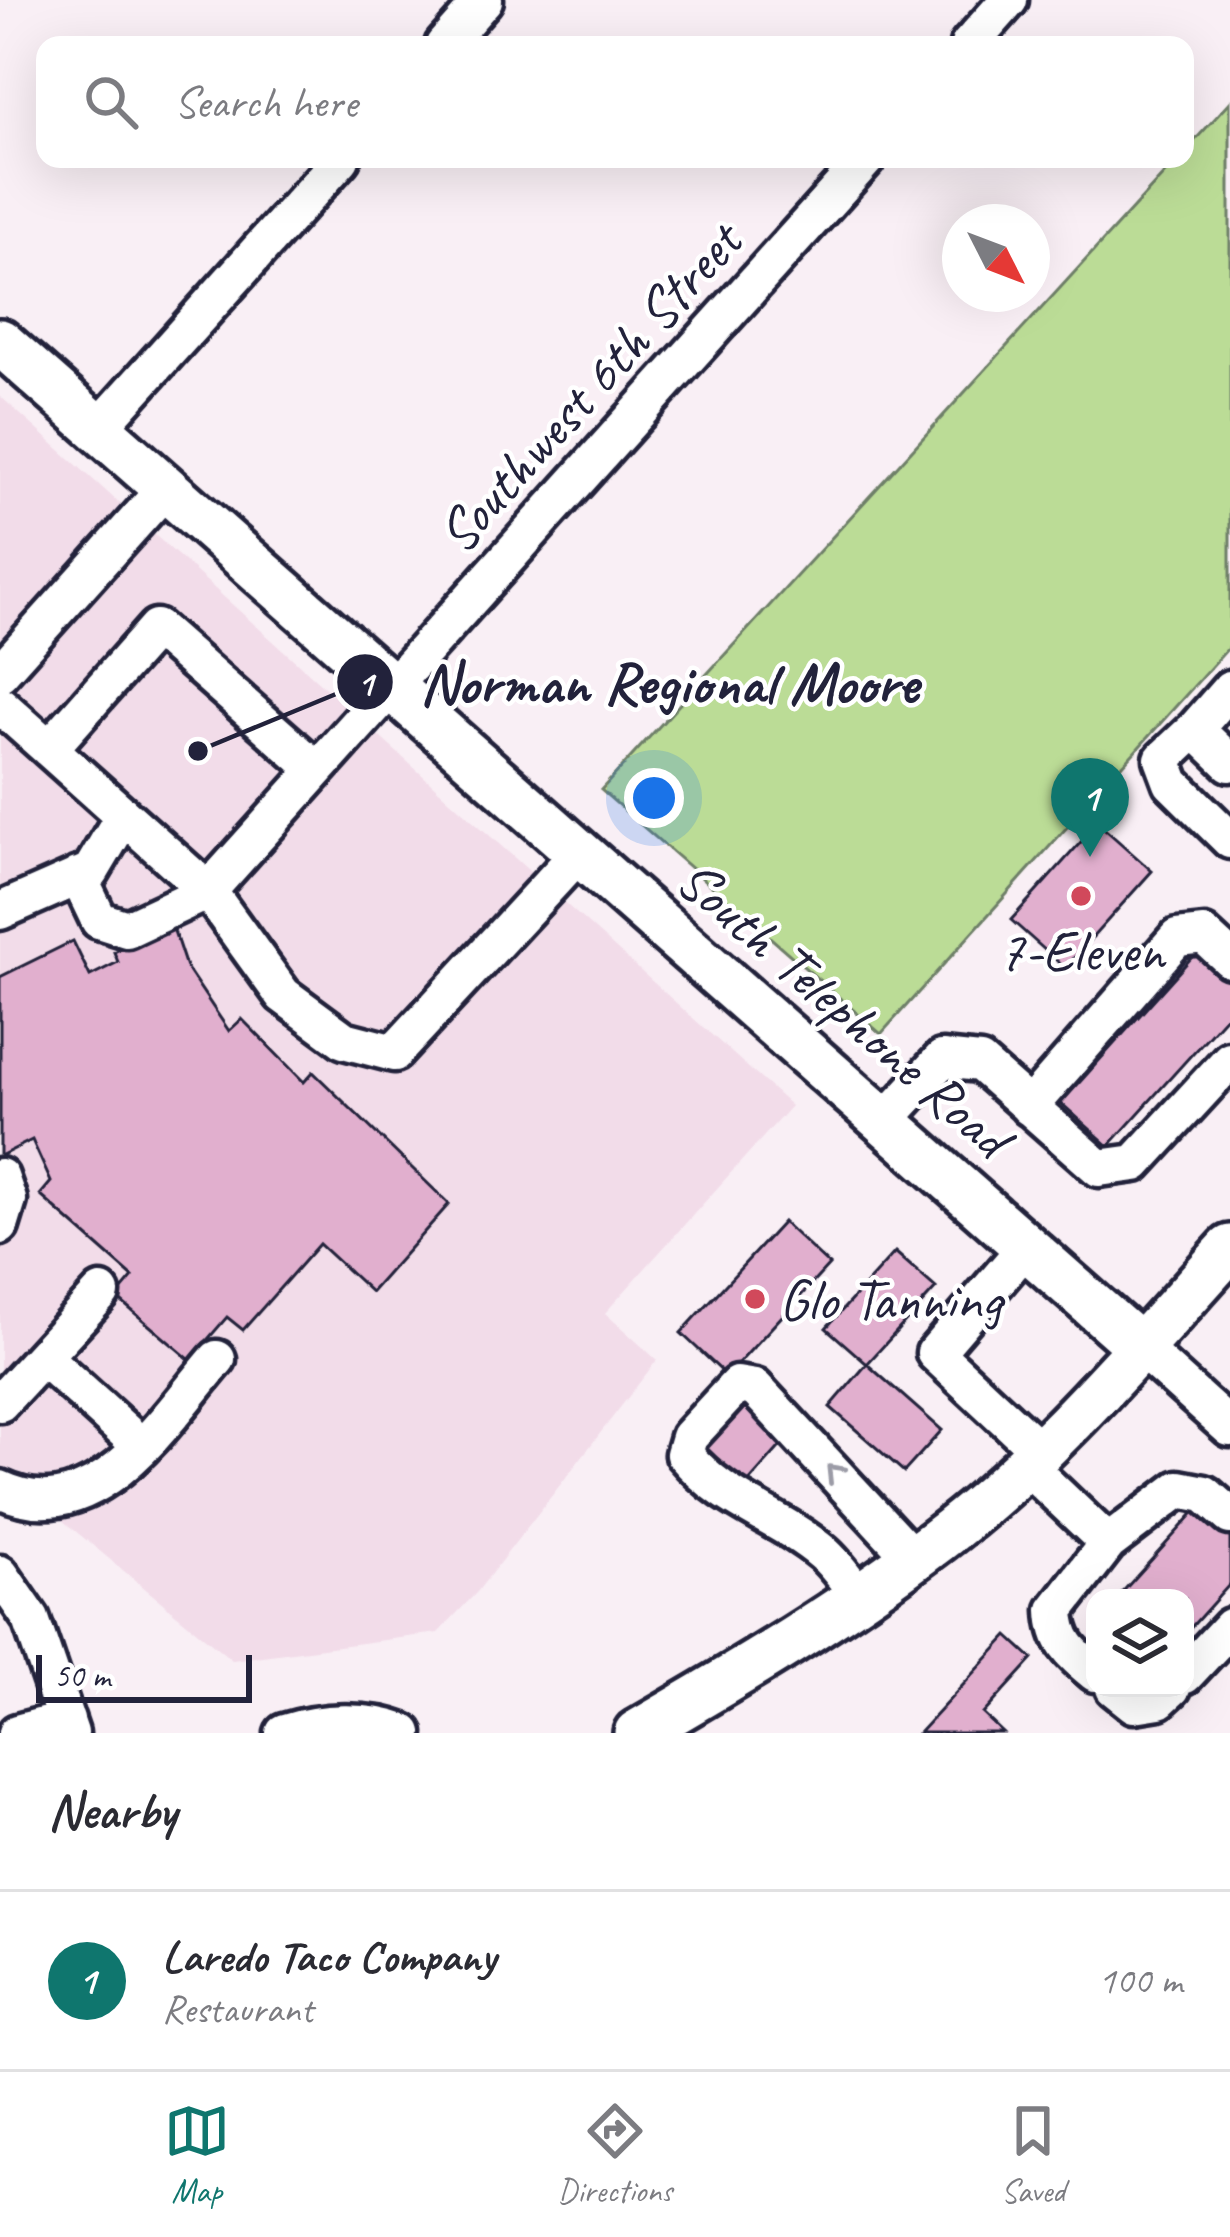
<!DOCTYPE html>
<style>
:root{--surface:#fff;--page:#f7f7f7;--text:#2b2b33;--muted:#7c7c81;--line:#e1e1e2;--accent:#0f766e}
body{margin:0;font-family:Caveat,sans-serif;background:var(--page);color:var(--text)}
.controls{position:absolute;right:36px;bottom:36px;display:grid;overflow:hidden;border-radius:24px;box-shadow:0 12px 48px #0002}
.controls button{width:108px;height:108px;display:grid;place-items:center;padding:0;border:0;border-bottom:3px solid var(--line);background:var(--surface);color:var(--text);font:60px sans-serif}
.compass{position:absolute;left:942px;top:204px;width:108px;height:108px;border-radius:50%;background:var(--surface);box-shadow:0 12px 48px #0002;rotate:132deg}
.scale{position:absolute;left:36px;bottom:30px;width:216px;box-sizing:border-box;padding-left:12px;border:6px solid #22223b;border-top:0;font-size:33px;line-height:42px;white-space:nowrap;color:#22223b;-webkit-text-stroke:9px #fff;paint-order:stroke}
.you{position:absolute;left:654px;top:798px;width:42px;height:42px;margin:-30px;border:9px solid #fff;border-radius:50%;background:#1a73e8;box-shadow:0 0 0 18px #1a73e833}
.badge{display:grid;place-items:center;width:78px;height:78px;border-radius:50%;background:var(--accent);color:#fff;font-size:39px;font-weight:700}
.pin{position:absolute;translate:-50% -99px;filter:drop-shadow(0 3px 6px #0008)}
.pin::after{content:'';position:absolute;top:63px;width:42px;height:36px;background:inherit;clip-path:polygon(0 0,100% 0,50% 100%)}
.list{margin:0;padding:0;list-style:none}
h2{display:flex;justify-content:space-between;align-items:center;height:156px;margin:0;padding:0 48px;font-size:51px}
h2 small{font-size:39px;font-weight:400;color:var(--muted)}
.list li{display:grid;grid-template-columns:78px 1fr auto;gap:36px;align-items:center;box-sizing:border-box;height:180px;padding:0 48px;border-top:3px solid var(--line)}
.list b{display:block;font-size:45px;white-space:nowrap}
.list p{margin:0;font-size:39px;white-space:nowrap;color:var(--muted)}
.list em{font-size:39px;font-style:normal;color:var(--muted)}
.icon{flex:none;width:66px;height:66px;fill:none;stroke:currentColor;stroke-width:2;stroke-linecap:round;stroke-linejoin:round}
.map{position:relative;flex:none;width:1230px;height:1733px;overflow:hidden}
.search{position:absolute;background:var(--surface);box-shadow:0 12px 48px #0002;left:36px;right:36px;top:36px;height:132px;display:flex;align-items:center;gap:30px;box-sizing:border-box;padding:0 42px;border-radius:24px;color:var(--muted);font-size:45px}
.sheet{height:336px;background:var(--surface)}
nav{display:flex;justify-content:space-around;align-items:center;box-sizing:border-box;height:168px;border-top:3px solid var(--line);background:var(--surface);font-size:33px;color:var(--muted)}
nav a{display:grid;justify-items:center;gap:6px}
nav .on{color:var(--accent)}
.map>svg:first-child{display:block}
.built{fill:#f2dce9}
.green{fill:#bbdc96;stroke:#6e7f68;stroke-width:3}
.building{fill:#e1afce;stroke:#22223b;stroke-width:3}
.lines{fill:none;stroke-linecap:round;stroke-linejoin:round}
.minor-casing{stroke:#22223b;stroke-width:45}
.major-casing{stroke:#22223b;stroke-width:54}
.minor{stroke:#fff;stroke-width:36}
.major{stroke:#fff;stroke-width:45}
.oneway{stroke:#9c9ca7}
.poi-dot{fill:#d1495b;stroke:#fff;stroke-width:4.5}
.labels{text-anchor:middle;stroke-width:9;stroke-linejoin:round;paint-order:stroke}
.street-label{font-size:57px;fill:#22223b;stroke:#fff}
.poi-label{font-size:57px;fill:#22223b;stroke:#fff}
.leader{fill:none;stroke:#22223b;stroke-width:4.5}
.callout-dot{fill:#22223b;stroke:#fff;stroke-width:4.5}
.mark-label{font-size:36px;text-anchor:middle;font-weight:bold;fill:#fff}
.callout-label{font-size:60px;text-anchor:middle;font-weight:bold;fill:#22223b;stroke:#fff;stroke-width:9;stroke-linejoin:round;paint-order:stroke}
</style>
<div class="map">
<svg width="1230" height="1733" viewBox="0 0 1230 1733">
<rect width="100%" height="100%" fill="#f9eff5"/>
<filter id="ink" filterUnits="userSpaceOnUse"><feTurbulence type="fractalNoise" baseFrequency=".00833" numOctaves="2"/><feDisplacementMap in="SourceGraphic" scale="24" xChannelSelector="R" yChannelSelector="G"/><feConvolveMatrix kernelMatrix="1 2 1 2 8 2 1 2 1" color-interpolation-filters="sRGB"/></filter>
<g filter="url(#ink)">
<path class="built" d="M0,396L791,1106L605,1313L657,1360L477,1592L438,1633L232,1660L0,1469Z"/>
<path class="green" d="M1230,102V646L881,1034L601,790L1178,159H1185V151Z"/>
<path class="building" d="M1098,823L1152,871L1065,968L1011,920Z
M172,925L186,967L229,1031L242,1019L304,1082L313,1072L449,1204L371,1292L319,1244L243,1330L227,1317L190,1360L116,1297L133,1277L40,1195L51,1182L32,1140L0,1156V977L73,941L90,976L118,962L114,952Z
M1201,947L1230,973V1012L1109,1146L1061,1103Z
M783,1222L829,1265L727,1376L681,1333Z
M895,1252L936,1288L867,1364L826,1328Z
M867,1364L942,1430L904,1472L830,1407Z
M744,1403L785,1441L739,1493L697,1455Z
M1201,1505L1230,1532V1584L1185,1634V1598H1117Z
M1008,1636L1033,1659L983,1714L1003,1733H919Z"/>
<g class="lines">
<g class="minor-casing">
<path id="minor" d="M444,45L484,0
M969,45L1009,0
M98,429L341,159
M0,673L165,489
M1230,689L1195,729L1230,763
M0,705L208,891L283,995L344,1040L394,1053L579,853
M1195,729L1163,759L1172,783L1230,840
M49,749L156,628L316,769
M78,876L99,920L127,929L208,891L866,159
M0,911L91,871L123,817
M1029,1107L1177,938L1204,935L1230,959
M884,1122L942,1059L980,1063L1099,1168L1135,1163L1230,1060
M0,1177L8,1200L0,1226
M1026,1247L935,1353L1040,1451
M1140,1347L1230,1428
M43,1357L141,1446
M0,1403L101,1293
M1025,1464L1108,1543
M0,1489C95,1534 164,1420 217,1359
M0,1574L31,1619L70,1733
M860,1597C848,1582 837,1565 823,1553C777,1514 726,1504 684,1454L689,1437L737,1385L755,1388L913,1558
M1095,1673C1071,1653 1057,1642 1056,1610L1108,1543L1179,1489L1205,1494L1230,1516
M1185,1675L1230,1627
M1114,1688L1134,1704L1159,1700L1172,1688
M17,1733L66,1720
M284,1733C321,1721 368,1719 404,1733"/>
</g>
<g class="major-casing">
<path id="major" d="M0,342L1140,1347
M637,1733C741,1673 842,1613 938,1540C1048,1457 1138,1349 1230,1248"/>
</g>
<use href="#minor" class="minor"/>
<use href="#major" class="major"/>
</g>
<defs><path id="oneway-chevron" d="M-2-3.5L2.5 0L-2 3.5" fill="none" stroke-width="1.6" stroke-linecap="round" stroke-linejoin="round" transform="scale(3)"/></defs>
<use class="oneway" href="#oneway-chevron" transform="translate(834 1472) rotate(-134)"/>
</g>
<g class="poi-dot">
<circle cx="1081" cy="896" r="12"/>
<circle cx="755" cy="1299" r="12"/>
</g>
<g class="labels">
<g class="street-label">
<text transform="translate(588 387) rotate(-48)" y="20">Southwest 6th Street</text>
<text transform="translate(844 1007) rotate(41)" y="20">South Telephone Road</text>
</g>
<g class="poi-label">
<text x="1081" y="970">7-Eleven</text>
<text x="779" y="1319" text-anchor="start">Glo Tanning</text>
</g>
</g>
<path class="leader" d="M198 751L365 682"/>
<g class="callout-dot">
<circle cx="198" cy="751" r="12"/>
<circle cx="365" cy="682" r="30"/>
</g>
<g class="mark-label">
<text x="365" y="695">1</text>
</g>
<g class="callout-label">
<text x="669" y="703">Norman Regional Moore</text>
</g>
</svg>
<div class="controls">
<button><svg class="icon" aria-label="layers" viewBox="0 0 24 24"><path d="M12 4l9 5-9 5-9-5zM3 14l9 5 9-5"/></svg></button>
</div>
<svg class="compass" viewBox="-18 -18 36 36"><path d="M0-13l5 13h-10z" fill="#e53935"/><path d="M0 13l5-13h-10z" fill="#7c7c81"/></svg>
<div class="scale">50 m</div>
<div class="you"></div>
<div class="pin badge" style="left:1090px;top:857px">1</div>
<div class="search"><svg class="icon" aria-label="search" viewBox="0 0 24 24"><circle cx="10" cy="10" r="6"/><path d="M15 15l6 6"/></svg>Search here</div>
</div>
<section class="sheet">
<h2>Nearby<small></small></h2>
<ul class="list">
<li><span class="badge">1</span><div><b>Laredo Taco Company</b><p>Restaurant</p></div><em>100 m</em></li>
</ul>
</section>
<nav>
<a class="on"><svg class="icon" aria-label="map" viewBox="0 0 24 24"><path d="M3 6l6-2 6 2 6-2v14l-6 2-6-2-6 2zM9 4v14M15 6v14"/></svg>Map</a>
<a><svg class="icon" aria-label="directions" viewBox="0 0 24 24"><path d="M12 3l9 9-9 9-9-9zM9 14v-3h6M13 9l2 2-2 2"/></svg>Directions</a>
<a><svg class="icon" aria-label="saved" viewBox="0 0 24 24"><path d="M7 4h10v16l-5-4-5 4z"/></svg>Saved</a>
</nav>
